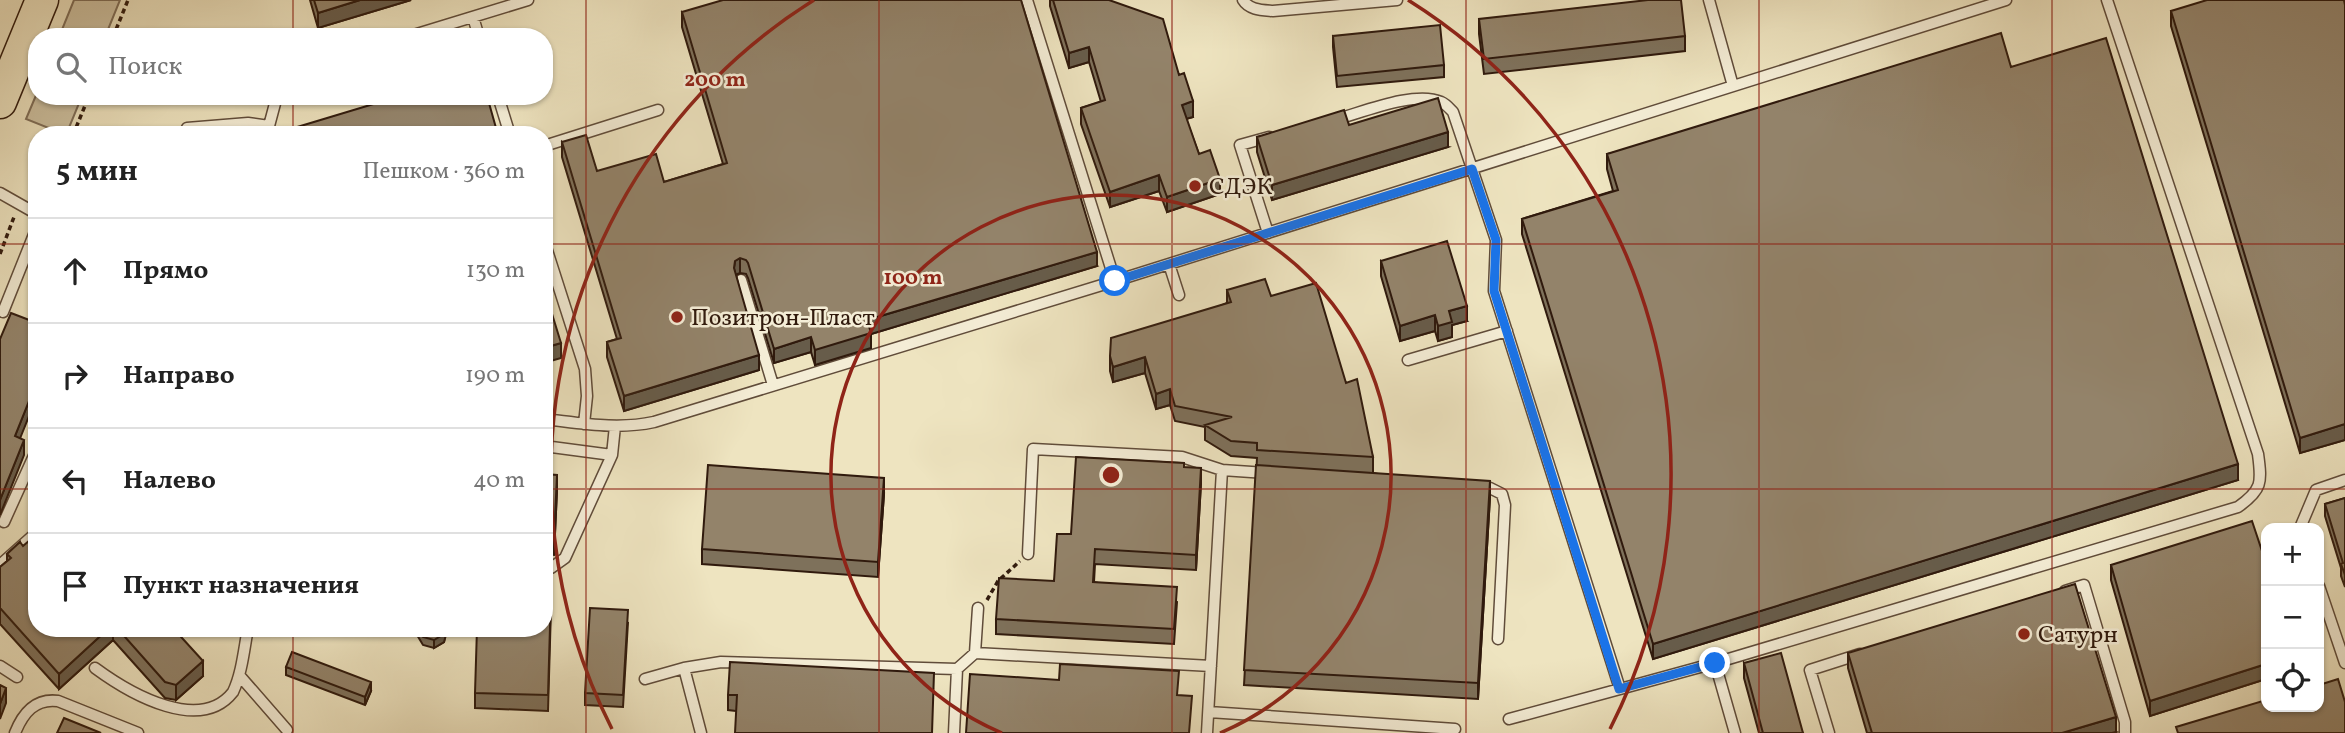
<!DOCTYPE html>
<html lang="ru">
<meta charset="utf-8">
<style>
:root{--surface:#fff;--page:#f2f2f2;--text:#222;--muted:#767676;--line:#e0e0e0}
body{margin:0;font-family:Vollkorn,serif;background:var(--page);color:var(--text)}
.controls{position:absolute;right:21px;bottom:21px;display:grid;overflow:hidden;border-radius:14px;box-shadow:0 2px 5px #0004}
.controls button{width:63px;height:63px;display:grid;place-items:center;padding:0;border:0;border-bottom:2px solid var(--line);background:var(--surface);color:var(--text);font:35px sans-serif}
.stop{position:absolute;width:21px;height:21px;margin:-16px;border:5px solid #1a73e8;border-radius:50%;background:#fff}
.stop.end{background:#1a73e8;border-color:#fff;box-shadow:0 2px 7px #0008}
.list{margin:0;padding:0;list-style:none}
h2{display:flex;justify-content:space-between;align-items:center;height:91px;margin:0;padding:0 28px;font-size:30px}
h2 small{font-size:23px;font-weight:400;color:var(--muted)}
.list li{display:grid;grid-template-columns:46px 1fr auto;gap:21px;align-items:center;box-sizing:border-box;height:105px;padding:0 28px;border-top:2px solid var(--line)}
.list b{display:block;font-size:26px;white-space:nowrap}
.list em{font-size:23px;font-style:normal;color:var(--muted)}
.icon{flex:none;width:38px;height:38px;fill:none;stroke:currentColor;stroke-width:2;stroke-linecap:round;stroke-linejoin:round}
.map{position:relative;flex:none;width:2345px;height:733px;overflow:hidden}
.search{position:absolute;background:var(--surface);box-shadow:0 2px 5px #0004;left:28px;top:28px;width:525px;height:77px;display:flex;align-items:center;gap:18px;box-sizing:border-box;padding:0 24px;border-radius:28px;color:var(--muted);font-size:26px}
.panel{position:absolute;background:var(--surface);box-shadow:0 2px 5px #0004;left:28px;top:126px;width:525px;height:511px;border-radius:28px}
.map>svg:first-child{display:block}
.green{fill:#cec2a2;stroke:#7f6e58;stroke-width:2}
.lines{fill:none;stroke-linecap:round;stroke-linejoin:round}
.service-casing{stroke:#604c3a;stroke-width:13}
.primary-casing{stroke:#301a0d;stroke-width:35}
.path{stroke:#301a0d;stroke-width:3.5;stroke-dasharray:5 3.5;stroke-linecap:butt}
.service{stroke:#f4edd6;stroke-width:10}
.primary{stroke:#eee4c0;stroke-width:32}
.wall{fill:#7e715b;stroke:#301a0d;stroke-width:2}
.shaded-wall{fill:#675c4a;stroke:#301a0d;stroke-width:2}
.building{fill:#93836a;stroke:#301a0d;stroke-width:2}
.route{stroke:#1a73e8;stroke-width:9}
.grid{fill:none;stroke:#8f2418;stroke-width:2;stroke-opacity:0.55}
.ring{fill:none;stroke:#8f2418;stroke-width:3.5}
.poi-dot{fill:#8f2418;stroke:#f4edd6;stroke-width:2.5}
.labels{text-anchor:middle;stroke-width:5;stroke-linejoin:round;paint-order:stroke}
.poi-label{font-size:24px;fill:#301a0d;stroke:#f4edd6;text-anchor:start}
.centre{fill:#8f2418;stroke:#f4edd6;stroke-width:3.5}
.ring-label{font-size:21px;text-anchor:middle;font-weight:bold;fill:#8f2418;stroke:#f4edd6;stroke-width:5;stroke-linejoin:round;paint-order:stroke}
</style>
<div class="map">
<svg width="2345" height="733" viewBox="0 0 2345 733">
<rect width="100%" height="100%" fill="#eee4c0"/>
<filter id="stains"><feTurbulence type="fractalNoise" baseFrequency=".00286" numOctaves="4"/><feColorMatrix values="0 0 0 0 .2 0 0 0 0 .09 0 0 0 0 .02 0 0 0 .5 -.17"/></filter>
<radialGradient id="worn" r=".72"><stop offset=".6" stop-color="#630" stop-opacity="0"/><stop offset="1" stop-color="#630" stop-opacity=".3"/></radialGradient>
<path class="green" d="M74,0H120L105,37H59Z
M37,93V96H82L66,135L26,119Z"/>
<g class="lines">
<g class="service-casing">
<path id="service" d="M1027,0L1115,281
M1243,0C1249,10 1262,10 1273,11L1397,0
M1709,0L1733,86
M473,17L479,37
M407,37L528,0
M498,96L510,135
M1334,120C1361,113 1415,90 1441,102C1446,104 1450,109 1453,112L1496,240L1494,291L1620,689L1509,719
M187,128L248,123L269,126
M269,135V126L277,96
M544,146L658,110
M0,193L37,214
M1268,233L1240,145L1269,137
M544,241L585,369L587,396L584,424
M1169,264L1179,295
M741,280L773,385
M3,312L37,227
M1408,360L1507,331
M544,419C581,423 617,430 654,422L1115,281L2006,0
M544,446L612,455
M1477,487L1490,488L1502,494L1505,505L1498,639
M4,522L37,449
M2300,528L2316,490L2345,480
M1028,554L1033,449L1182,457L1222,470
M0,565L37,532
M544,569L551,568L565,558L612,455L615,426
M2319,586L2345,663
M2065,591L2084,585L2125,722V733
M975,653L978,608
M0,666L17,677
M95,668C133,696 201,733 233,692C242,673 244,649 248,628
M684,668L701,733
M239,675L287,730
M645,679L684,668L721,662L957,669L975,653L1211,666
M1620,689L1715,663
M1209,712L1455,729
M15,733C23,713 35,698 58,701L138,733
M954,733L957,669
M1207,733L1222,470L1266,473
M1735,733L1715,663L2238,507C2262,490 2262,483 2258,454L2107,0
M1829,733L1810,670L1860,654"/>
</g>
<g class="primary-casing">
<path id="primary" d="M0,102L42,0"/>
</g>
<path class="path" d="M113,37L128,0
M73,135L89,96
M0,254L14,217
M987,600L998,581L1020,561"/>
<use href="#service" class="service"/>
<use href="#primary" class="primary"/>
</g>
<path class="wall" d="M310,0H411L318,28Z
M1050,0H1053L1179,75L1193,117L1186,119L1199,154L1220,194L1167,212L1159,191L1110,207L1081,124V108L1101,102L1089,62L1069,68L1050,6Z
M2345,5V440L2300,453L2171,26V11Z
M682,12L1097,266L871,334V348L815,365L811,352L774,363L748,278L746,274L740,273L736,275L759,370L624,411L607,357V342L617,339L562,157V142L597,171L664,182L723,164L682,27Z
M1479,19L1685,36V51L1484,74L1479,34Z
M1333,36L1444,65V77L1337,87L1333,47Z
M2011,67L2238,480L1653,659L1522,234V219L1613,191L1607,169V154Z
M1349,125L1448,147L1272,200L1257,152V137Z
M37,260V290L32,288V273Z
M1381,261L1467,321L1452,325V337L1438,341L1435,331L1400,341L1381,276Z
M1227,290L1271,296L1346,383L1373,457V473L1490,497L1478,699L1244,685L1257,458L1231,456L1205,440V427L1175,421L1170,405L1156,409L1145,373L1113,382L1110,371V356L1227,303Z
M1184,467L1201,483L1196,570L1095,564L1094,582L1177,602L1174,644L996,634V619L1054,581L1071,534Z
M544,474L557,490L554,555L544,554Z
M884,494L878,577L702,564V549Z
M2345,498V587L2341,576V568L2325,516V504Z
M20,542L37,628H173L203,676L176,700L165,698L113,640L59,689L0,624V567L7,561V554Z
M2266,563V679L2150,716L2111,580V565Z
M551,608L548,711L475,708V693Z
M628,622L623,707L585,705V693Z
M417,628H447L444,642L434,648L423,645L417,635Z
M1848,653L2116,732L2112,733H1867L1848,668Z
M1744,663L1803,733H1759L1744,678Z
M286,667L371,691L365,705L286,675Z
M934,688L736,711L728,710V695Z"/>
<path class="shaded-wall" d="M360,0H411L318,28V13Z
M1089,47V62L1069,68V53Z
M1193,101V117L1182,120V105Z
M1448,132V147L1272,200V185Z
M1159,175V191L1110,207V192Z
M1220,179V194L1167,212V197Z
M1097,252V266L871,334V348L815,365V350L867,320Z
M740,258V273L735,275L734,268L735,261Z
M1467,306V321L1452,325V337L1438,341V326L1449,311Z
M1435,315V331L1400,341V326Z
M811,337V352L774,363V349Z
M561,343V358L544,363V348Z
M759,355V370L624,411V396Z
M1145,357V373L1113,382V367Z
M37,381V396L15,451V436Z
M1170,389V405L1156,409V394Z
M2345,424V440L2300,453V438Z
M24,440V455L0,515V500Z
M2238,464V480L1653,659V644Z
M1201,468V483L1196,570V555Z
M557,475V490L554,555V540Z
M884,478V494L878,577V562Z
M1490,481V497L1478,699V683Z
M109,628H113V640L59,689V674Z
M446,628H447V631L444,642L434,648V640Z
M203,661V676L176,700V685Z
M2266,664V679L2150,716V701Z
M371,682V691L365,705V697Z
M6,688V703L0,719V704Z
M2116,717V732L2112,733H2062Z"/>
<path class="building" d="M314,0H360L318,13Z
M723,0H1021L1097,252L867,320L871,333L815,350L811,337L774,349L748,263L746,260L740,258L735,261L734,268L759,355L624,396L607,342L621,338L562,142L586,135L597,171L656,154L664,182L727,163L682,12Z
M1053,0H1109L1163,19L1179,75L1184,73L1193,101L1182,105L1199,154L1210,150L1220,179L1167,197L1159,175L1110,192L1081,108L1105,100L1089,47L1069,53Z
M1648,0H1681L1685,36L1484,59L1479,19Z
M2207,0H2344L2345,5V424L2300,438L2171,11Z
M1440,25L1444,65L1337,76L1333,36Z
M2001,33L2011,67L2106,38L2238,464L1653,644L1522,219L1618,190L1607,154Z
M400,96H487L498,135H285L284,131Z
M1438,98L1448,132L1272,185L1257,137L1344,110L1349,125Z
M89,130L102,135H87Z
M1447,241L1467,306L1449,311L1452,322L1438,326L1435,315L1400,326L1381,261Z
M37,260V275L32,273Z
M1265,279L1271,296L1316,283L1346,383L1357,379L1373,457L1257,450V443L1231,441L1205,425L1232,417L1175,406L1170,389L1156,394L1145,357L1113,367L1110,356L1111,338L1231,302L1227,290Z
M544,288L561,343L544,348Z
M11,313L37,323V381L15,436L24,440L0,500V339Z
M1076,457L1184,463V467L1201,468L1196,555L1095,549L1093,582L1177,587L1174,629L996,619L999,578L1054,581L1057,534H1071Z
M708,465L884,478L878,562L702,549Z
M1256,465L1490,481L1478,683L1244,670Z
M544,474L557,475L554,540L544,539Z
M2345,498V575L2341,564L2343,563L2325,504Z
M2252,521L2266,563V664L2150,701L2111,565Z
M37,534V628H109L59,674L0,608V567L11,558L7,554L20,542L23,546Z
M2075,584L2116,717L2062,733H1872L1848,653Z
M544,592H551L548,695L475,693L477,628H544Z
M590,608L628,610L623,695L585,693Z
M117,628H173L203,661L176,685L165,682Z
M418,628H446L444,634L434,640L423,637Z
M292,652L371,682L365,697L286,667Z
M1781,653L1803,733H1763L1744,663Z
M730,662L934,673L932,733H735L737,695H728Z
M1060,664L1179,671L1177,695L1192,696L1189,733H966L970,674L1059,680Z
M2338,679L2345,702V733H2178L2176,727L2266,700V707H2319V685Z
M0,685L6,688L0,704Z
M64,718L101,733H57Z"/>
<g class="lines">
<path class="route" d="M1115,281L1472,169L1496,240L1494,291L1619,689L1715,663"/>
</g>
<path class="grid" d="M293,0V37M586,0V733M879,0V733M1172,0V733M1466,0V733M1759,0V733M2052,0V733M293,96V135M0,244H37M544,244H2345M0,489H37M544,489H2345M293,628V733"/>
<g class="ring">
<path d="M1002 733A280 280 0 1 1 1220 733"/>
<path d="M612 729A560 560 0 0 1 814 0M1408 0A560 560 0 0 1 1610 729"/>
</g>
<g class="poi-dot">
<circle cx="1195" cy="186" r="7"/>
<circle cx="677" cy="317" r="7"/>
<circle cx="2024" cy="634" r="7"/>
</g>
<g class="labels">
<g class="poi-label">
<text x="1209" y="194">СДЭК</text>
<text x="691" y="325">Позитрон-Пласт</text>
<text x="2038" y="642">Сатурн</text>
</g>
</g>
<circle cx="1111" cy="475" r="10" class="centre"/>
<g class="ring-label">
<text x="715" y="86">200 m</text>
<text x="913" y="284">100 m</text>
</g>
<rect width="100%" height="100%" filter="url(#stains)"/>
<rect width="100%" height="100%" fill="url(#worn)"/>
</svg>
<div class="controls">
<button>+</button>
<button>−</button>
<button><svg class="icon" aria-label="locate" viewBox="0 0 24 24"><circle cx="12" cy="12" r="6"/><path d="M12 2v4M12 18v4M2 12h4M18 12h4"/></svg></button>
</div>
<div class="stop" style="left:1115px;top:281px"></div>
<div class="stop end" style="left:1715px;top:663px"></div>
<div class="search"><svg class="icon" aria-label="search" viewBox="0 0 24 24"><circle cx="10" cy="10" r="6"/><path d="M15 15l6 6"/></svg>Поиск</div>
<section class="panel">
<h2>5 мин<small>Пешком · 360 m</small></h2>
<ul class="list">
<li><svg class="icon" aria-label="ahead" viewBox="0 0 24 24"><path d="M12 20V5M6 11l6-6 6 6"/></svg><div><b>Прямо</b></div><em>130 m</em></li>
<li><svg class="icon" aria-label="right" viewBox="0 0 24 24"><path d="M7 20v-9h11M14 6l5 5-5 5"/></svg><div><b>Направо</b></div><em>190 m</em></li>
<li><svg class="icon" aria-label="left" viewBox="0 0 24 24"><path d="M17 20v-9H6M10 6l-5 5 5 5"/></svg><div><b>Налево</b></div><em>40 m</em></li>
<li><svg class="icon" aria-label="arrive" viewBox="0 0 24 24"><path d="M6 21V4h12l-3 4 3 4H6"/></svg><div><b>Пункт назначения</b></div></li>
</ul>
</section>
</div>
